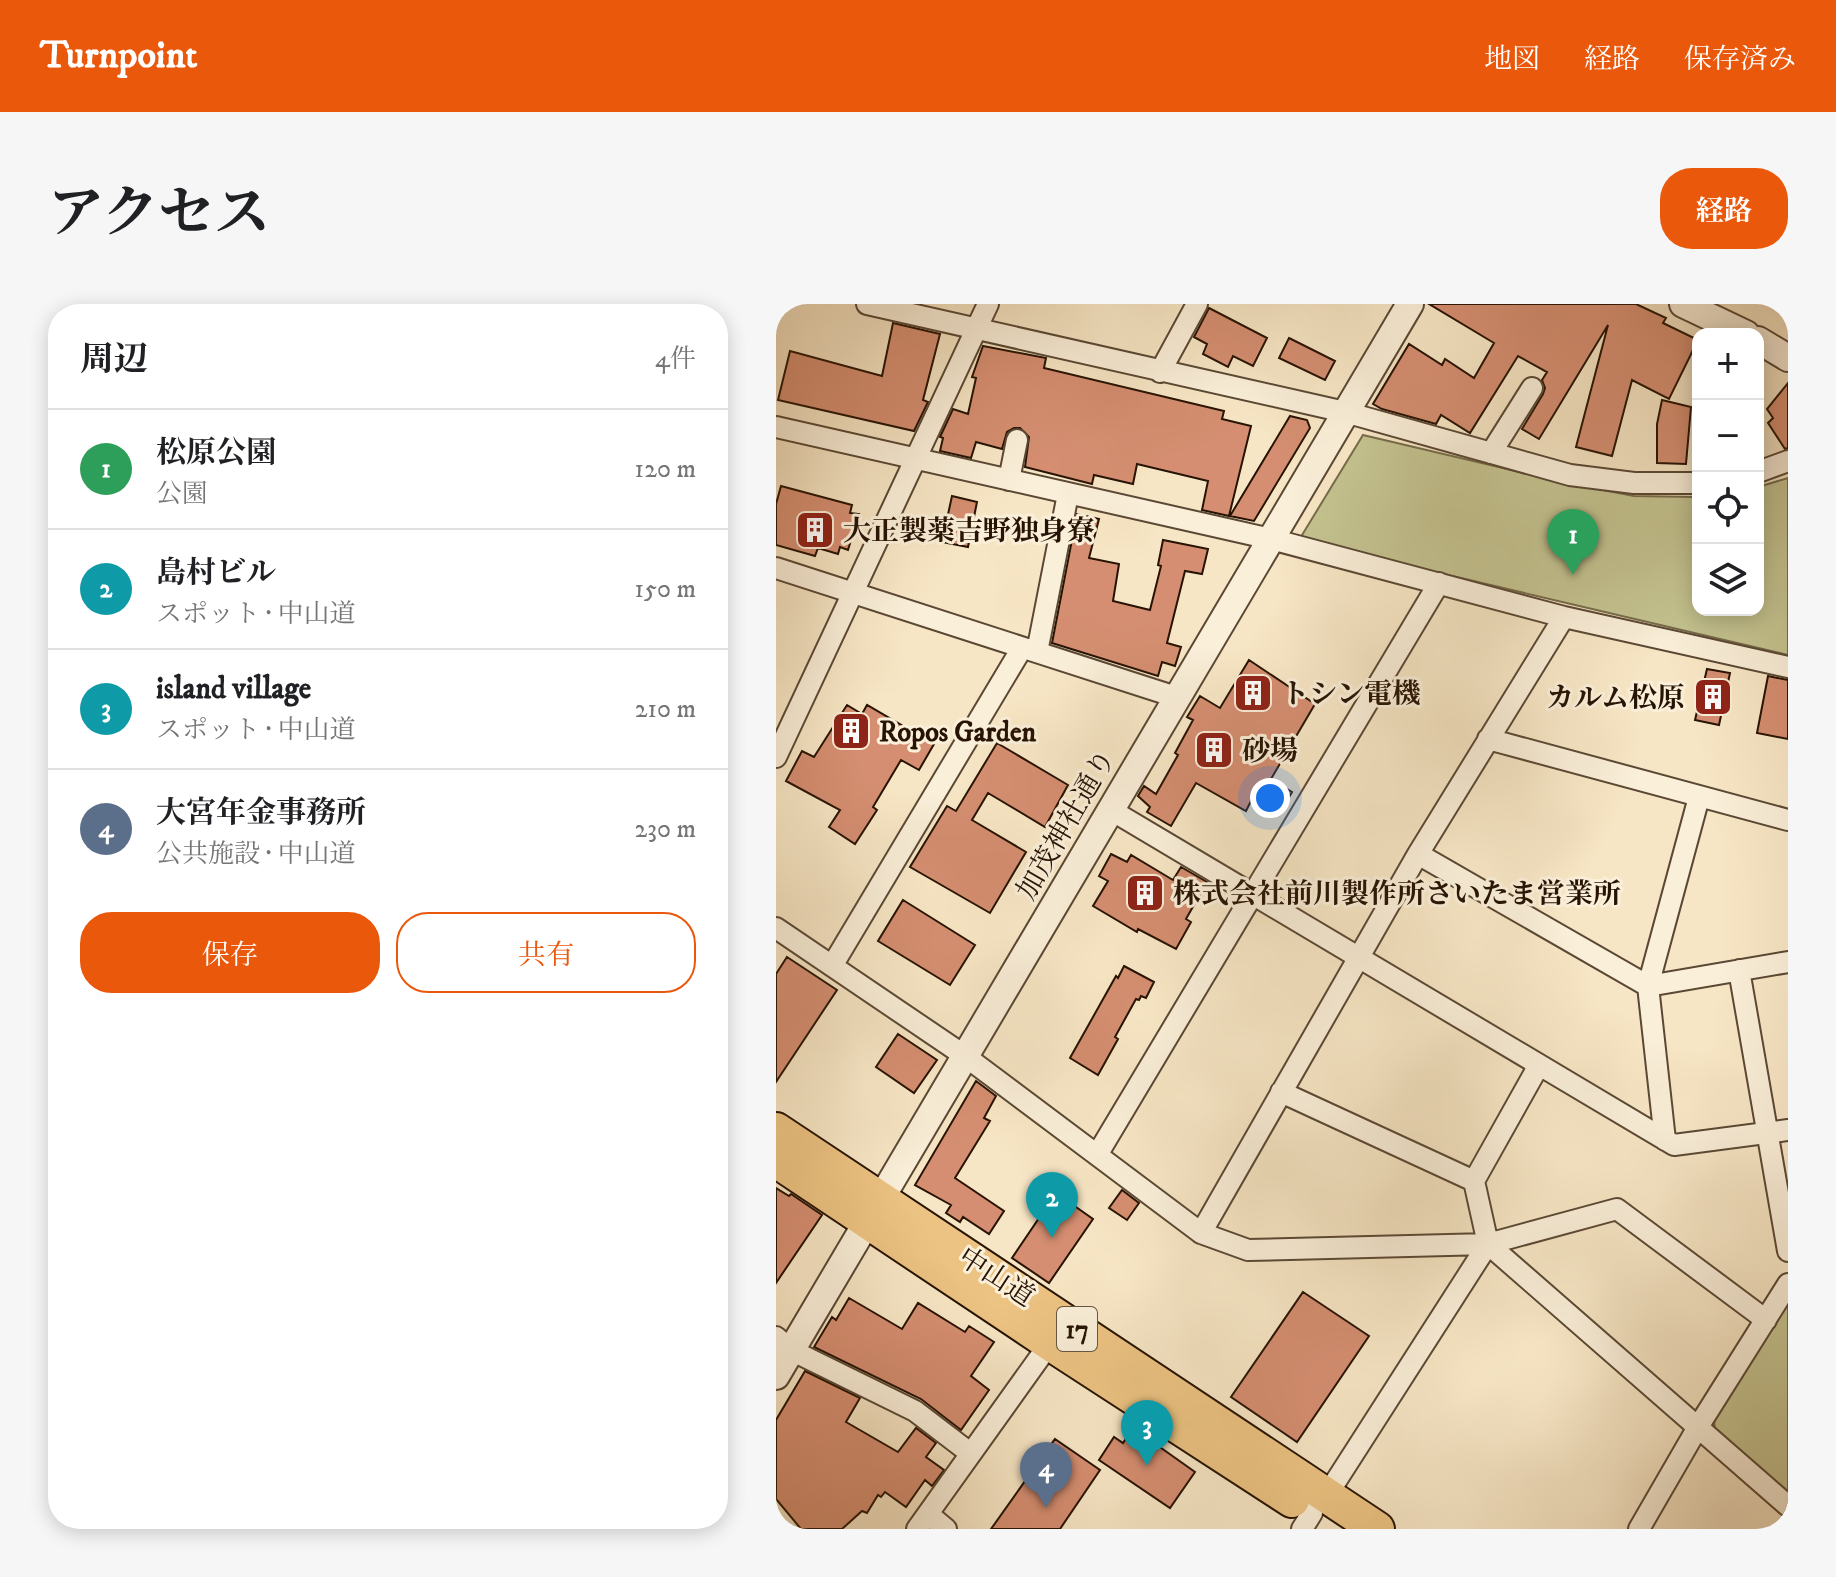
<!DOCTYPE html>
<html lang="ja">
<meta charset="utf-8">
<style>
:root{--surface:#fff;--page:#f6f6f6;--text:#202124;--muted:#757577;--line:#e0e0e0;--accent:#ea580c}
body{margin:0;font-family:"IM FELL DW Pica","Noto Serif JP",serif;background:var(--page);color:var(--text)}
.controls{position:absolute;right:24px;top:24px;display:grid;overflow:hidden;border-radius:16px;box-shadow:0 4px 20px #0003}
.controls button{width:72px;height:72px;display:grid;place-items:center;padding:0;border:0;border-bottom:2px solid var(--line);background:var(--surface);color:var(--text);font:40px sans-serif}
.you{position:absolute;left:494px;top:494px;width:28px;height:28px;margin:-20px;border:6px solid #fff;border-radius:50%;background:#1a73e8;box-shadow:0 0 0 12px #1a73e833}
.badge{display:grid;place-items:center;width:52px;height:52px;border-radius:50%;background:var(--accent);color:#fff;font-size:26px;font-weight:700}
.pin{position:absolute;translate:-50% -66px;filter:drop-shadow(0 2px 4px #0008)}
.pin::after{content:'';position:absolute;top:42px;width:28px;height:24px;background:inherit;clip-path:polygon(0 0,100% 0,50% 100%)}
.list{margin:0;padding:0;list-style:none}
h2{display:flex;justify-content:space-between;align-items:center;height:104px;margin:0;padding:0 32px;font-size:34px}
h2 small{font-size:26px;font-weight:400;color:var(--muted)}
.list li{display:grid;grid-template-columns:52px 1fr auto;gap:24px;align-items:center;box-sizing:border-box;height:120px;padding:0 32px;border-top:2px solid var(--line)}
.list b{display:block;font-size:30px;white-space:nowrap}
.list p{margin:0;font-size:26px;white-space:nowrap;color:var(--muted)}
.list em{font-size:26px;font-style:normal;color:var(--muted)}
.actions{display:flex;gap:16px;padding:24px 32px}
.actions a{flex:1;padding:18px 0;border:2px solid var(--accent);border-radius:32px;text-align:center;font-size:28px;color:var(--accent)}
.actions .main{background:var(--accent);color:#fff}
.icon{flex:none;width:44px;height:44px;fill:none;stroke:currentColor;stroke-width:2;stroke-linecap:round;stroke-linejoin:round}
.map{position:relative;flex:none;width:1012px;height:1225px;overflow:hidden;border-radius:32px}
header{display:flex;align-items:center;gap:48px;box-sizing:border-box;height:112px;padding:0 40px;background:var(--accent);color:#fff}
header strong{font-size:38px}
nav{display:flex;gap:44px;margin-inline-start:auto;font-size:28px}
.intro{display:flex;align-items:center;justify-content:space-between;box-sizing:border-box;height:192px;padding:0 48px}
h1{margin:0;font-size:56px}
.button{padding:20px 36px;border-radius:32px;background:var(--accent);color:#fff;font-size:28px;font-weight:700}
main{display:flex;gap:48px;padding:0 48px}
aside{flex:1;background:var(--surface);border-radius:32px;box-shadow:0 4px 20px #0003}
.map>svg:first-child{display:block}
.green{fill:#c4c390;stroke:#766b4a;stroke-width:2}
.building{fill:#d58e71;stroke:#271304;stroke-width:2}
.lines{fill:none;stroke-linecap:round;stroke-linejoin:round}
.minor-casing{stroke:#5b4834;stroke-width:24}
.tertiary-casing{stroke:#5b4834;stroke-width:30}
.trunk-casing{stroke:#271304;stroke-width:38}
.minor{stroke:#faefd9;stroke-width:20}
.tertiary{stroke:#faefd9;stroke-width:26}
.trunk{stroke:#ecc382;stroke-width:34}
.labels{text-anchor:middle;stroke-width:6;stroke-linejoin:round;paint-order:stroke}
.shield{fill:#faefd9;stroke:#654;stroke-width:2}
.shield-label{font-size:26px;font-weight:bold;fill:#271304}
.poi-label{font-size:28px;font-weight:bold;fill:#271304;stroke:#faefd9;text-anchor:start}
.street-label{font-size:28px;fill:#271304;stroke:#faefd9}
</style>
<header>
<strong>Turnpoint</strong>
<nav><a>地図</a><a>経路</a><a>保存済み</a></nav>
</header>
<div class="intro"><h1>アクセス</h1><a class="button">経路</a></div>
<main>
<aside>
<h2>周辺<small>4件</small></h2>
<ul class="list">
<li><span class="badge" style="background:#2e9e5b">1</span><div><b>松原公園</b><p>公園</p></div><em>120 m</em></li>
<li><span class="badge" style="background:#0f9aa8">2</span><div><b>島村ビル</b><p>スポット · 中山道</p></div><em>150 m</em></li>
<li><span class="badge" style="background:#0f9aa8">3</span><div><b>island village</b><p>スポット · 中山道</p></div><em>210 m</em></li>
<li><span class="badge" style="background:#5c6f8a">4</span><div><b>大宮年金事務所</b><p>公共施設 · 中山道</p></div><em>230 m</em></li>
</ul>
<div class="actions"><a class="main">保存</a><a>共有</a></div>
</aside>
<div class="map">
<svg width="1012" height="1225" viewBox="0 0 1012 1225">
<rect width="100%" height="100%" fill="#f7e6c5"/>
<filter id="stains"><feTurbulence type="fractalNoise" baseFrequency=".0025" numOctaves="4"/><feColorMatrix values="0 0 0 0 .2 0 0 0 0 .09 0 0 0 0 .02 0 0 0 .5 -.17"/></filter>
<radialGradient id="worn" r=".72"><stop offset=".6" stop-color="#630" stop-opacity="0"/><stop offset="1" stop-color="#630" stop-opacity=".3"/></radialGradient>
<path class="green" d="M587,131L790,179L858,192L922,193V306H982V183L1012,174V351L523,236Z
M1012,994V1191L939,1126L938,1116Z"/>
<path class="building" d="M653,0H860L890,14L887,19L922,36L893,95L856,76L836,152L800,143L832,21L763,135L746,125L767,90L769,84L766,76L771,68L742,52L694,129L665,111L660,120L606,105L597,100L633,40L666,61L669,55L698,74L718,39Z
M433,4L491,34L477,62L457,52L452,63L427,50L431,40L418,33Z
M117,19L164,30L147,96L152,98L138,127L2,96L14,47L106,72Z
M513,34L559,57L549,76L503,54Z
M207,42L270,54L268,64L448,107L446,115L475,122L453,212L426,206L432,177L361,160L357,180L318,171L316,180L249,163L253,133L244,124H238L231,128L226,145L200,138L195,154L164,147L167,134L164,133L177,105L192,110L200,74L196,73Z
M1012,79V144L1009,145L992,119L997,114L991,105Z
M886,96L915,103L910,160L881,159V120Z
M514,112L531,116L534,124L478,217L454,212Z
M5,182L76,201L74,209L83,210L72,246L64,243L62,250L42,244L39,252L0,241V200Z
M176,192L201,198L192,243L166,238Z
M301,210L323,215L313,254L343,260L337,297L374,306L385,262L382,261L387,236L432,245L426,270L409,267L391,339L405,343L399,362L386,358L382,372L276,339Z
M473,356L539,400L495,475L516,488L506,505L497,499L492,507L475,497L470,507L420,479L395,522L371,508L374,503L362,492L368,482L380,490L402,451L399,449L417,416L411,413L424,392L444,404Z
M931,365L954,369L943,421L919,416Z
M992,372L1012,376V435L981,429Z
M71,401L86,410L91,401L158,440L143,466L125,456L97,503L101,506L79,540L53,523L64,506L10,477L26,447L38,453Z
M221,439L292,481L269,523L212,489L196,516L250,548L214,609L134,563L171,502L180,507Z
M335,550L351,558L355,551L397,576L405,563L431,578L410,615L415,618L400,645L362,625L361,628L317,602L332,577L323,572Z
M127,596L199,641L174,681L102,637Z
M11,653L61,686L0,778V670Z
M348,662L378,678L370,694L365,692L363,696L360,695L339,733L342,735L322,771L294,754L340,672L342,674Z
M122,730L161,756L138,789L100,763Z
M200,777L220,792L208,814L214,817L179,874L228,907L213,930L187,913L184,918L170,909L175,901L139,881Z
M0,884L13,892L15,890L46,911L0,979Z
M346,886L363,899L351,916L333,904Z
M280,889L317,915L273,979L236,954Z
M527,988L593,1032L521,1138L455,1093Z
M73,994L126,1025L142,999L189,1028L193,1022L218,1038L195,1072L213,1086L185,1126L145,1095L38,1043L56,1013L60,1016Z
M29,1067L84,1094L70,1118L122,1148L140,1124L160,1139L150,1153L168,1166L156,1182L149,1176L130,1203L109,1188L105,1193L102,1191L91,1209L86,1207L66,1225H25L0,1195V1116Z
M357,1124L419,1168L394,1204L323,1156L338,1133L347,1139Z
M279,1135L324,1166L284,1225H215Z"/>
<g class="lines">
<g class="minor-casing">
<path id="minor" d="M91,0L569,108L794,171L858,179H922
M384,68L421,0
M0,123L495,235L788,313L1012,363
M715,149L756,84
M982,168L1012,157
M233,176L241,136
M0,264L400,393
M261,348L292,190
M712,435L1012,516
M0,453L212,0
M335,506L898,841L1012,826
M642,550L872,682L1012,658
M0,624L189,752L425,929L472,946L712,940L841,905L990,1016
M56,662L246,344
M963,666L1012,947
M763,761L698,877L712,940L1012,1202
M505,788L698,877
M889,836L872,682L923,493
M321,851L663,279
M425,929L642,550L788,313
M0,1033L15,1046L139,1107L194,1149
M551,1191L712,940
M152,1210L170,1225
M141,1225L274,1039
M526,1225L536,1209
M863,1225L922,1123L1012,980"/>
</g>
<g class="tertiary-casing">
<path id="tertiary" d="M907,0L970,30
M982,36L1012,54
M0,1072L634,0"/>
</g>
<g class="trunk-casing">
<path id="trunk" d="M0,826L601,1225
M0,856L274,1039L516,1196"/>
</g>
<use href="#minor" class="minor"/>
<use href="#tertiary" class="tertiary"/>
<use href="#trunk" class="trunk"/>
</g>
<defs>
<g id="building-square" transform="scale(2)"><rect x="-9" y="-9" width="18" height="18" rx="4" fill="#8f2418" stroke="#faefd9"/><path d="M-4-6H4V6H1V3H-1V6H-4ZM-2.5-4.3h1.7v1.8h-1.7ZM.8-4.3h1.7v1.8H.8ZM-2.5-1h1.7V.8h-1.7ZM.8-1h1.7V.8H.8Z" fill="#fff"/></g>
</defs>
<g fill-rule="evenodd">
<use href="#building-square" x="39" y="226"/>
<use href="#building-square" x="477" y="389"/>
<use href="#building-square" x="937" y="393"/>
<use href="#building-square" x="75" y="427"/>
<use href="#building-square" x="438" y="446"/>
<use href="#building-square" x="369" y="589"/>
</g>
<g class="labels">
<rect class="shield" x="281" y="1003" width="40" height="44" rx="6"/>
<g class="shield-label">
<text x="301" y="1034">17</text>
</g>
<g class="poi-label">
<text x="67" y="236">大正製薬吉野独身寮</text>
<text x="505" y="399">トシン電機</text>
<text x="909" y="403" text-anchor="end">カルム松原</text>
<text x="103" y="437">Ropos Garden</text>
<text x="466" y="456">砂場</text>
<text x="397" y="599">株式会社前川製作所さいたま営業所</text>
</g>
<g class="street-label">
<text transform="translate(289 520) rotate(-60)" y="10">加茂神社通り</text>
<text transform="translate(221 972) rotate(33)" y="10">中山道</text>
</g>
</g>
<rect width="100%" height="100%" filter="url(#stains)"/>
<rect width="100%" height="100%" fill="url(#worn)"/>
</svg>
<div class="controls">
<button>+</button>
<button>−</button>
<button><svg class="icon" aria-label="locate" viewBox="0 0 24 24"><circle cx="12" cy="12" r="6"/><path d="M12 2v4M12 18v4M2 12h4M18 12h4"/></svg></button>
<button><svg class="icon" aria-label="layers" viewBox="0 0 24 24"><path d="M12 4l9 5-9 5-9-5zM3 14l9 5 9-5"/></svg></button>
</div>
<div class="you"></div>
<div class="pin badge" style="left:797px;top:271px;background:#2e9e5b">1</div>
<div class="pin badge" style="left:276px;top:934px;background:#0f9aa8">2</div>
<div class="pin badge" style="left:371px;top:1162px;background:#0f9aa8">3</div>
<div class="pin badge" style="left:270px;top:1204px;background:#5c6f8a">4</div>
</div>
</main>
